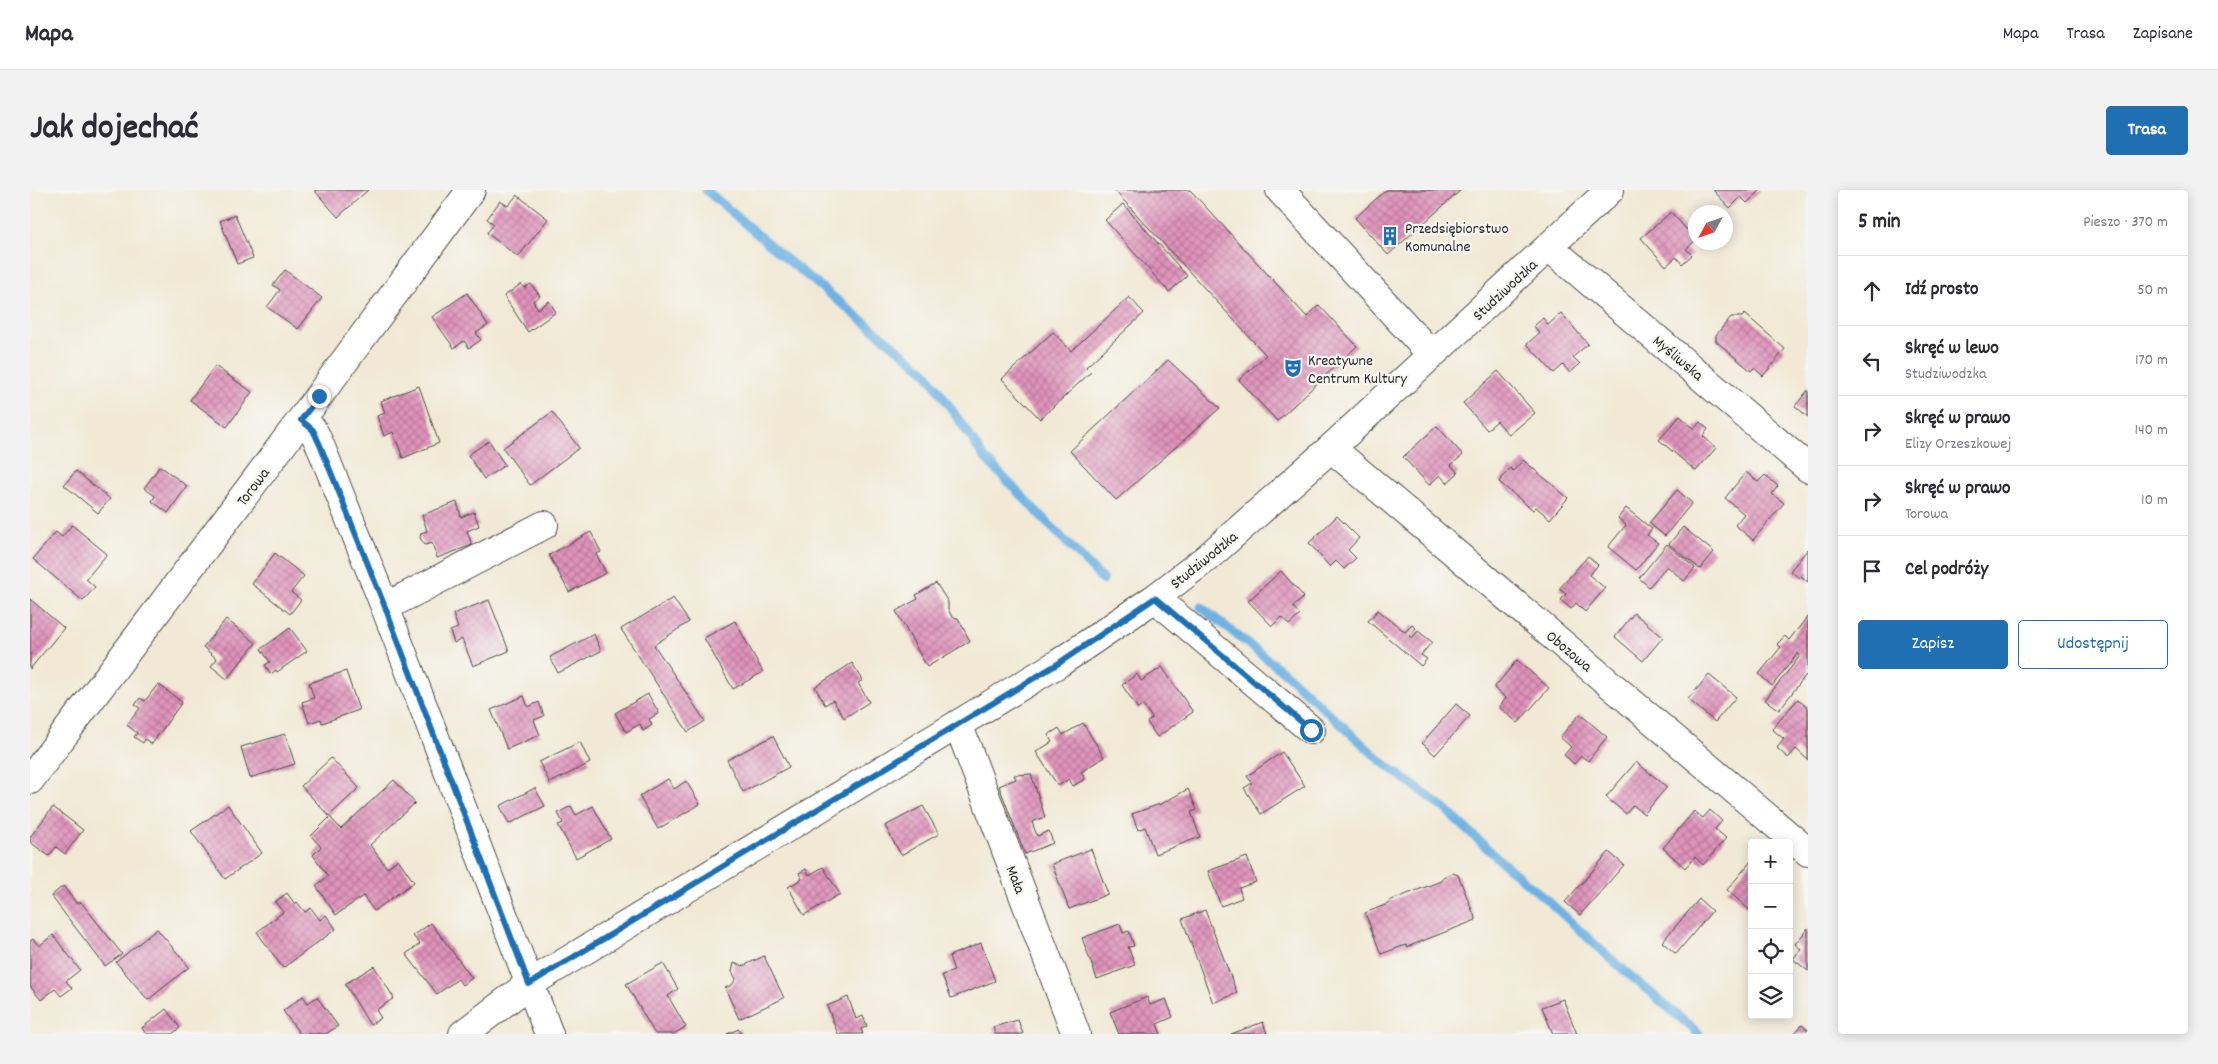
<!DOCTYPE html>
<html lang="pl">
<meta charset="utf-8">
<style>
:root{--surface:#fff;--page:#f2f2f3;--text:#2b2b33;--muted:#7c7c81;--line:#e1e1e2;--accent:#1f6fb2}
body{margin:0;font-family:Dekko,sans-serif;background:var(--page);color:var(--text)}
.controls{position:absolute;right:15px;bottom:15px;display:grid;overflow:hidden;border-radius:5px;box-shadow:0 2px 12px #0003}
.controls button{width:45px;height:45px;display:grid;place-items:center;padding:0;border:0;border-bottom:1px solid var(--line);background:var(--surface);color:var(--text);font:25px sans-serif}
.compass{position:absolute;left:1658px;top:15px;width:45px;height:45px;border-radius:50%;background:var(--surface);box-shadow:0 2px 12px #0003;rotate:230deg}
.stop{position:absolute;width:15px;height:15px;margin:-11px;border:4px solid #1f6fb2;border-radius:50%;background:#fff}
.stop.end{background:#1f6fb2;border-color:#fff;box-shadow:0 1px 5px #0008}
.list{margin:0;padding:0;list-style:none}
h2{display:flex;justify-content:space-between;align-items:center;height:65px;margin:0;padding:0 20px;font-size:21px}
h2 small{font-size:16px;font-weight:400;color:var(--muted)}
.list li{display:grid;grid-template-columns:32px 1fr auto;gap:15px;align-items:center;box-sizing:border-box;height:70px;padding:0 20px;border-top:1px solid var(--line)}
.list b{display:block;font-size:19px;white-space:nowrap}
.list p{margin:0;font-size:16px;white-space:nowrap;color:var(--muted)}
.list em{font-size:16px;font-style:normal;color:var(--muted)}
.actions{display:flex;gap:10px;padding:15px 20px}
.actions a{flex:1;padding:11px 0;border:1px solid var(--accent);border-radius:5px;text-align:center;font-size:18px;color:var(--accent)}
.actions .main{background:var(--accent);color:#fff}
.icon{flex:none;width:28px;height:28px;fill:none;stroke:currentColor;stroke-width:2;stroke-linecap:round;stroke-linejoin:round}
.map{position:relative;flex:none;width:1778px;height:844px;overflow:hidden;border-radius:5px}
header{display:flex;align-items:center;gap:30px;box-sizing:border-box;height:70px;padding:0 25px;background:var(--surface);border-bottom:1px solid var(--line)}
header strong{font-size:24px}
nav{display:flex;gap:28px;margin-inline-start:auto;font-size:18px}
.intro{display:flex;align-items:center;justify-content:space-between;box-sizing:border-box;height:120px;padding:0 30px}
h1{margin:0;font-size:35px}
.button{padding:12px 22px;border-radius:5px;background:var(--accent);color:#fff;font-size:18px;font-weight:700}
main{display:flex;gap:30px;padding:0 30px}
aside{flex:1;background:var(--surface);border-radius:5px;box-shadow:0 2px 12px #0003}
.map>svg:first-child{display:block}
.lines{fill:none;stroke-linecap:round;stroke-linejoin:round}
.stream{stroke:#6eb2e3;stroke-width:9}
.building{fill:url(#building-cross-hatch)}
.minor-casing{stroke:#494844;stroke-width:30}
.minor{stroke:#fff;stroke-width:28}
.route{stroke:#1f6fb2;stroke-width:6}
.labels{text-anchor:middle;stroke-width:4.5;stroke-linejoin:round;paint-order:stroke}
.poi-label{font-size:16px;fill:#2b2b2b;stroke:#f6f6f2;text-anchor:start}
.street-label{font-size:16px;fill:#2b2b2b;stroke:#f6f6f2}
</style>
<header>
<strong>Mapa</strong>
<nav><a>Mapa</a><a>Trasa</a><a>Zapisane</a></nav>
</header>
<div class="intro"><h1>Jak dojechać</h1><a class="button">Trasa</a></div>
<main>
<div class="map">
<svg width="1778" height="844" viewBox="0 0 1778 844">
<defs>
<pattern id="building-cross-hatch" width="8" height="8" patternUnits="userSpaceOnUse" patternTransform="scale(1.25)"><rect width="8" height="8" fill="#e093bb"/><path d="M0 0l8 8M0 8l8-8" fill="none" stroke="#b67898"/></pattern>
</defs>
<rect width="100%" height="100%" fill="#f6f6f2"/>
<filter id="ink" filterUnits="userSpaceOnUse"><feTurbulence type="fractalNoise" baseFrequency=".02" numOctaves="2"/><feDisplacementMap in="SourceGraphic" scale="10" xChannelSelector="R" yChannelSelector="G"/><feConvolveMatrix kernelMatrix="1 2 1 2 8 2 1 2 1" color-interpolation-filters="sRGB"/></filter>
<filter id="wash" filterUnits="userSpaceOnUse"><feTurbulence type="fractalNoise" baseFrequency=".0096" numOctaves="4" result="noise"/><feDisplacementMap in="SourceGraphic" scale="20" xChannelSelector="R" yChannelSelector="G"/><feGaussianBlur stdDeviation="1.12" result="paint"/><feColorMatrix in="noise" values="0 0 0 0 0 0 0 0 0 0 0 0 0 0 0 0 0 1.4 0 .05"/><feComposite in="paint" operator="in"/></filter>
<g filter="url(#wash)">
<rect width="100%" height="100%" fill="#f1e9d5"/>
<g class="lines">
<path class="stream" d="M676,0L749,63L896,182L954,267L1073,390
M1171,417L1255,483L1352,572L1415,619L1474,674L1516,709L1581,769L1669,844"/>
</g>
<g id="blocks">
<path class="building" d="M284,0H338L308,27Z
M1084,0H1160L1277,127L1289,115L1327,156L1247,231L1209,190L1236,165Z
M1356,0H1431L1358,65L1325,28Z
M1683,0H1731L1717,13L1711,7L1700,18Z
M487,5L518,29L488,67L457,43L464,34L457,29L470,11L478,16Z
M1093,14L1157,86L1139,102L1075,30Z
M1641,22L1666,50L1656,59L1662,65L1652,74L1646,67L1636,76L1611,48Z
M205,25L223,68L207,74L190,31Z
M255,80L292,108L268,139L237,117L250,100L243,95Z
M491,94L494,98L501,94L510,106L503,111L508,119L519,111L526,122L498,142L474,106Z
M437,103L458,135L446,143L451,150L439,158L434,151L424,158L402,127Z
M1099,107L1114,123L1056,177L1061,182L1010,229L972,189L1023,142L1041,161Z
M1531,123L1558,154L1543,167L1550,174L1540,183L1533,175L1524,183L1497,154L1509,143L1504,136L1513,128L1518,135Z
M1715,124L1755,159L1733,186L1724,178L1721,181L1686,151V145L1701,127H1712Z
M1138,170L1190,218L1086,310L1040,261Z
M185,176L222,202L197,237L160,210Z
M1468,181L1505,223L1479,245L1467,231L1457,240L1433,213Z
M389,196L409,253L373,268L363,242L354,246L347,226L355,223L351,211Z
M1778,200V227L1765,216Z
M522,222L549,258L500,295L473,258Z
M1650,226L1664,239L1670,232L1678,239L1673,246L1686,258L1666,281L1629,250Z
M1407,236L1433,265L1421,275L1428,283L1417,293L1410,285L1399,295L1373,267Z
M459,251L475,275L454,289L438,265Z
M1493,270L1538,308L1520,329L1506,317L1503,320L1469,292L1480,278L1483,281Z
M130,276L157,296L138,323L122,311L125,306L114,298Z
M46,281L80,309L68,323L34,295Z
M1716,282L1728,292L1735,285L1748,296L1742,304L1754,313L1723,350L1705,335L1714,324L1695,308Z
M1647,300L1662,313L1635,346L1619,333Z
M427,312L431,327L444,322L449,336L437,341L442,355L407,368L402,353L395,355L390,348L391,343L397,341L392,325Z
M1596,318L1622,339L1617,345L1628,353L1606,380L1578,357L1596,335L1588,328Z
M1307,326L1329,348L1318,360L1326,368L1314,379L1306,371L1300,377L1279,353Z
M42,335L77,364L56,389L65,397L53,411L3,369L26,342L32,347Z
M1653,337L1684,362L1670,379L1639,354Z
M561,342L571,362L566,364L576,383L539,402L519,365Z
M1637,354L1665,378L1654,391L1637,376L1619,397L1609,388Z
M1778,359V392L1771,386L1769,388L1760,381Z
M245,363L274,386L261,402L271,410L260,424L222,394Z
M1558,366L1568,375L1559,385L1575,398L1555,422L1546,413L1541,419L1531,410L1536,404L1529,399Z
M1251,381L1274,407L1263,417L1270,425L1259,435L1252,427L1242,436L1218,411Z
M906,393L918,412V419L922,427L928,428L940,451L897,477L866,421L888,409L886,405Z
M643,408L659,432L624,455L675,531L658,542L591,439Z
M0,409L34,438L0,479Z
M459,410L479,461L443,476L432,449L424,453L420,441L428,438L423,424Z
M1348,420L1375,442L1382,435L1386,438L1379,446L1382,448L1388,441L1402,452L1391,465L1397,469L1391,476L1338,431Z
M1604,423L1633,447L1613,471L1585,447Z
M1778,426V487L1776,485L1749,520L1735,510L1770,466L1768,463L1742,496L1729,484L1751,457L1747,454L1755,446L1759,450Z
M196,429L226,453L197,489L181,476L187,469L173,457Z
M705,431L733,482L703,499L674,448Z
M260,438L277,461L247,482L246,480L241,484L235,475L240,472L231,459Z
M564,444L571,461L528,483L520,467Z
M1487,470L1519,498L1488,533L1469,517L1476,508L1464,498Z
M822,473L833,490L828,493L839,512L814,528L803,510L795,515L785,497Z
M1132,477L1163,522L1127,547L1117,532L1122,528L1113,515L1108,519L1092,495L1107,484L1111,491Z
M316,481L329,520L292,533L291,529L279,533L272,512L284,508L279,493Z
M1679,485L1706,507L1685,532L1658,509Z
M128,494L152,512L122,554L115,549L113,553L104,547L107,543L97,535L110,518L105,515L110,508L115,511Z
M618,504L629,523L619,529L622,535L613,541L610,534L596,542L585,523Z
M494,506L498,517L509,512L514,526L504,530L510,545L477,559L461,520Z
M1768,509L1778,518V570L1766,559L1758,568L1747,558L1754,549L1742,539Z
M1426,514L1440,526L1405,565L1392,553Z
M1550,524L1577,547L1558,571L1551,566L1544,574L1534,565L1541,557L1530,547Z
M1053,533L1074,567L1051,582L1055,589L1043,596L1039,589L1028,596L1006,562L1022,552L1018,545L1029,538L1033,545Z
M255,544L265,574L220,588L211,557Z
M743,546L759,577L713,602L697,570Z
M550,552L560,573L520,593L509,572Z
M1252,562L1275,596L1231,624L1214,598L1222,593L1217,586Z
M301,568L329,598L299,626L271,596Z
M1606,572L1637,597L1614,624L1603,615L1596,624L1576,607Z
M1001,584L1015,627L1002,632L1007,646L1019,641L1023,653L995,664L969,596L986,589L984,585Z
M638,589L644,599L656,591L670,614L628,639L609,606Z
M364,590L385,613L340,655L357,678L368,669L384,692L344,721L333,706L306,725L286,696L298,686L283,665L291,657L281,646L300,627L311,639Z
M505,598L515,616L479,634L470,616Z
M1158,599L1167,620L1161,622L1170,647L1125,664L1115,637L1108,640L1102,624L1133,613Z
M198,615L232,663L195,689L161,641Z
M541,616L546,625L563,616L581,649L546,668L528,635L533,633L528,623Z
M893,616L909,644L871,665L855,636Z
M23,617L53,640L35,664L26,657L19,666L0,652V647Z
M1680,620L1692,631L1685,639L1696,648L1673,675L1665,667L1655,678L1633,658L1664,621L1673,628Z
M1061,659L1078,704L1039,719L1022,674Z
M1579,662L1594,675L1550,725L1535,712Z
M1217,667L1226,692L1209,698L1212,708L1191,716L1178,681Z
M1722,670V722L1697,700Z
M793,677L810,704L774,725L758,697L772,689L769,683L776,679L779,685Z
M1423,683L1428,685L1446,730L1377,757L1376,755L1351,764L1335,723L1360,713L1359,711L1411,691L1413,687Z
M33,696L47,714L51,712L92,764L75,776L21,706Z
M257,703L265,714L267,712L275,722L281,718L290,730L296,725L306,739L253,778L227,742L253,722L245,712Z
M1669,709L1682,721L1646,764L1632,752Z
M1175,720L1207,803L1183,813L1152,729Z
M401,733L442,788L432,795L428,789L407,804L376,764L390,754L383,746Z
M1090,734L1093,743L1099,741L1104,756L1098,757L1105,775L1067,789L1052,748Z
M1778,738V781L1763,769L1771,759L1765,754Z
M127,739L159,777L118,810L86,772Z
M23,745L50,780L36,791L42,798L31,806L25,799L11,810L0,796V751L3,749L9,756Z
M951,753L965,791L921,808L912,785L924,781L919,766Z
M734,766L754,808L709,829L695,798L702,795L706,789L702,782L704,773L713,776Z
M633,773L648,799L638,806L656,837L643,844H625L596,794Z
M344,776L364,808L346,820L351,828L340,835L315,794Z
M273,806L278,813L287,807L308,836L296,844H270L253,821Z
M818,807L826,829L833,826L837,836L831,839L833,844H808L797,816Z
M1117,807L1120,815L1136,809L1143,827L1127,834L1131,844H1089L1080,822Z
M1533,809L1547,844H1523L1512,817Z
M136,819L150,838L142,844H116L112,838Z
M988,830L993,844H965L963,837Z
M1233,832L1237,844H1201Z
M1772,835L1778,840V844H1764Z
M709,839L711,844H697Z"/>
</g>
</g>
<g filter="url(#ink)">
<use href="#blocks" fill-opacity="0" stroke="#494844" stroke-width="1"/>
<g class="lines">
<g class="minor-casing">
<path id="minor" d="M1250,0L1402,165
M1519,57L1778,278
M271,230L283,240L290,255L355,417L519,844
M1301,258L1778,662
M1125,408L1281,540
M355,417L514,335
M928,534L1046,844
M0,590L271,230L441,0
M433,844L499,794L1029,473L1125,408L1178,367L1301,258L1580,0"/>
</g>
<use href="#minor" class="minor"/>
</g>
</g>
<g class="lines" filter="url(#ink)">
<path class="route" d="M289,206L271,230L283,240L290,255L355,417L499,794L1029,473L1125,408L1281,540"/>
</g>
<defs>
<g id="building-bare" transform="scale(1.5)"><path d="M-4-6H4V6H1V3H-1V6H-4ZM-2.5-4.3h1.7v1.8h-1.7ZM.8-4.3h1.7v1.8H.8ZM-2.5-1h1.7V.8h-1.7ZM.8-1h1.7V.8H.8Z" fill="#1f6fb2" stroke="#f6f6f2" stroke-width="2.5" paint-order="stroke"/></g>
<g id="theatre-bare" transform="scale(1.5)"><path d="M-5-5.5Q0-4 5-5.5V0Q5 5 0 6Q-5 5-5 0ZM-3.3-2.5H-1v1.5H-3.3ZM1-2.5H3.3v1.5H1ZM-2.8 1Q0 5.5 2.8 1Z" fill="#1f6fb2" stroke="#f6f6f2" stroke-width="2.5" paint-order="stroke"/></g>
</defs>
<g fill-rule="evenodd">
<use href="#building-bare" x="1360" y="46"/>
<use href="#theatre-bare" x="1263" y="178"/>
</g>
<g class="labels">
<g class="poi-label">
<text x="1375" y="43">Przedsiębiorstwo<tspan x="1375" dy="18">Komunalne</tspan></text>
<text x="1278" y="175">Kreatywne<tspan x="1278" dy="18">Centrum Kultury</tspan></text>
</g>
<g class="street-label">
<text transform="translate(1474 99) rotate(-43)" y="6">Studziwodzka</text>
<text transform="translate(1649 167) rotate(40)" y="6">Myśliwska</text>
<text transform="translate(222 296) rotate(-53)" y="6">Torowa</text>
<text transform="translate(1173 369) rotate(-39)" y="6">Studziwodzka</text>
<text transform="translate(1540 460) rotate(40)" y="6">Obozowa</text>
<text transform="translate(987 689) rotate(69)" y="6">Mała</text>
</g>
</g>
</svg>
<div class="controls">
<button>+</button>
<button>−</button>
<button><svg class="icon" aria-label="locate" viewBox="0 0 24 24"><circle cx="12" cy="12" r="6"/><path d="M12 2v4M12 18v4M2 12h4M18 12h4"/></svg></button>
<button><svg class="icon" aria-label="layers" viewBox="0 0 24 24"><path d="M12 4l9 5-9 5-9-5zM3 14l9 5 9-5"/></svg></button>
</div>
<svg class="compass" viewBox="-18 -18 36 36"><path d="M0-13l5 13h-10z" fill="#e53935"/><path d="M0 13l5-13h-10z" fill="#7c7c81"/></svg>
<div class="stop" style="left:1281px;top:540px"></div>
<div class="stop end" style="left:289px;top:206px"></div>
</div>
<aside>
<h2>5 min<small>Pieszo · 370 m</small></h2>
<ul class="list">
<li><svg class="icon" aria-label="ahead" viewBox="0 0 24 24"><path d="M12 20V5M6 11l6-6 6 6"/></svg><div><b>Idź prosto</b></div><em>50 m</em></li>
<li><svg class="icon" aria-label="left" viewBox="0 0 24 24"><path d="M17 20v-9H6M10 6l-5 5 5 5"/></svg><div><b>Skręć w lewo</b><p>Studziwodzka</p></div><em>170 m</em></li>
<li><svg class="icon" aria-label="right" viewBox="0 0 24 24"><path d="M7 20v-9h11M14 6l5 5-5 5"/></svg><div><b>Skręć w prawo</b><p>Elizy Orzeszkowej</p></div><em>140 m</em></li>
<li><svg class="icon" aria-label="right" viewBox="0 0 24 24"><path d="M7 20v-9h11M14 6l5 5-5 5"/></svg><div><b>Skręć w prawo</b><p>Torowa</p></div><em>10 m</em></li>
<li><svg class="icon" aria-label="arrive" viewBox="0 0 24 24"><path d="M6 21V4h12l-3 4 3 4H6"/></svg><div><b>Cel podróży</b></div></li>
</ul>
<div class="actions"><a class="main">Zapisz</a><a>Udostępnij</a></div>
</aside>
</main>
